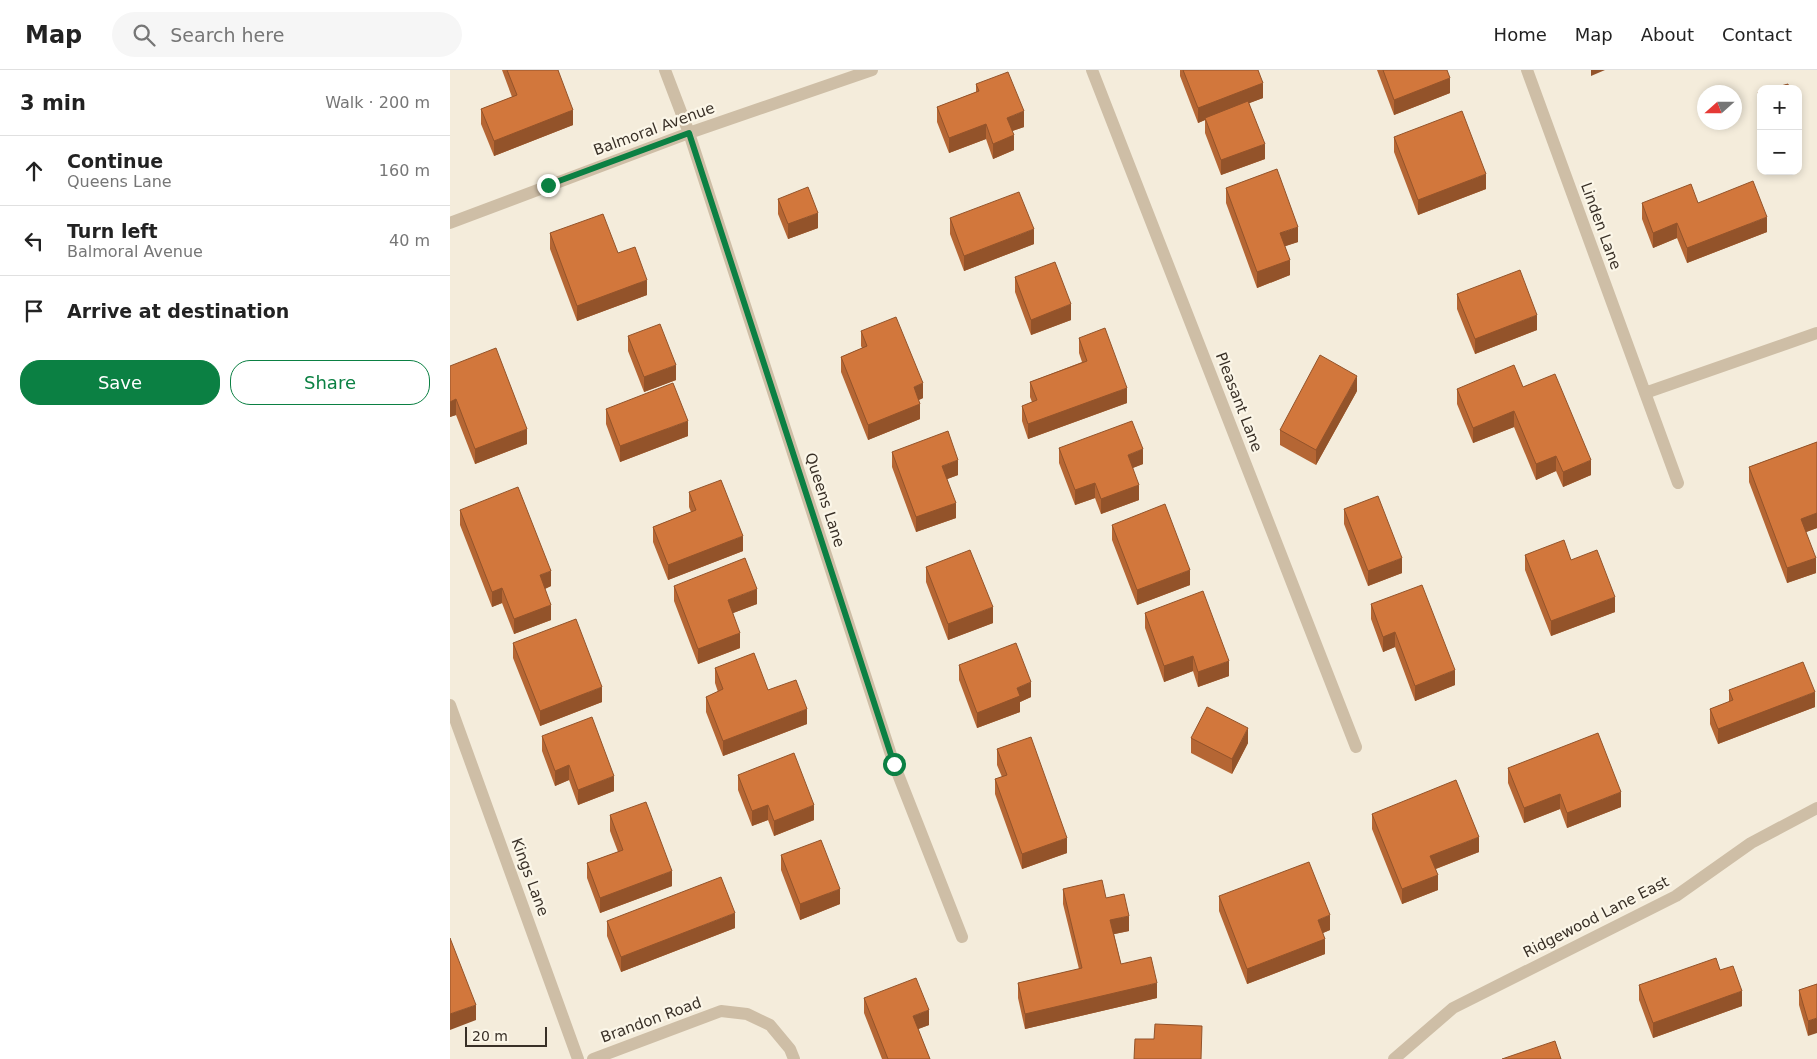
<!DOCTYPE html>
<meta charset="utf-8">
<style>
:root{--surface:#fff;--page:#f6f6f6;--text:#222;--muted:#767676;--line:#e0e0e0;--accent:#0b8043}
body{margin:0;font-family:"DejaVu Sans",sans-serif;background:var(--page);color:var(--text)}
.controls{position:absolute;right:15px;top:15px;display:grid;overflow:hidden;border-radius:10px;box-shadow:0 2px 8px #0003}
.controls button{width:45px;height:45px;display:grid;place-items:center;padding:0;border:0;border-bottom:1px solid var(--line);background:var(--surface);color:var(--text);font:25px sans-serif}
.compass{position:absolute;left:1247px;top:15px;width:45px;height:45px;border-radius:50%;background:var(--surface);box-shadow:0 2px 8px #0003;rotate:249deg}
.scale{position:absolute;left:15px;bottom:12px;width:82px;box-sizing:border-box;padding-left:5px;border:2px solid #393027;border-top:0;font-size:14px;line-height:18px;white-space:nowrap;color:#393027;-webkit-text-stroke:4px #fbf6e8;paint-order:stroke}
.stop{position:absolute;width:15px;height:15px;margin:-11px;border:4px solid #0b8043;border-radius:50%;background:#fff}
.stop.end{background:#0b8043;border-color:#fff;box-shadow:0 1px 5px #0008}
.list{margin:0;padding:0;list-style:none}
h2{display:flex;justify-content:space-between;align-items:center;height:65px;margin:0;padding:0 20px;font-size:21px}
h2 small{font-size:16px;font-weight:400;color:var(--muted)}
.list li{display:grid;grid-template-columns:32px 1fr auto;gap:15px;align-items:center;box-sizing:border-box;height:70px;padding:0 20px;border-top:1px solid var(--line)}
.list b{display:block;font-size:19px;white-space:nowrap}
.list p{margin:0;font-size:16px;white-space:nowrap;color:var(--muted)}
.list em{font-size:16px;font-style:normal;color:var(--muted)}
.actions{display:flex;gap:10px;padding:15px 20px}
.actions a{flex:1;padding:11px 0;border:1px solid var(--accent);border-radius:20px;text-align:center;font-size:18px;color:var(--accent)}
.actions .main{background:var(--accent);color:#fff}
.icon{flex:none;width:28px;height:28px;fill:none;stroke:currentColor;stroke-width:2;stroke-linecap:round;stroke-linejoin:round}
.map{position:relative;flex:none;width:1367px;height:989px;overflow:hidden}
header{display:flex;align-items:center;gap:30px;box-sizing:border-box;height:70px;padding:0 25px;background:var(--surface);border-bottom:1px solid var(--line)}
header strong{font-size:24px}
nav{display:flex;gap:28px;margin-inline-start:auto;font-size:18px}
.search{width:350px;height:45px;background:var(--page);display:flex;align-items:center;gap:12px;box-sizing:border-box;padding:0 18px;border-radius:28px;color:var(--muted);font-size:19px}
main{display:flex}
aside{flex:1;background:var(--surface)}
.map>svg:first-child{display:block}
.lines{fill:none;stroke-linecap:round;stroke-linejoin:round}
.minor{stroke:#cebea6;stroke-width:12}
.wall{fill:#b56634}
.shaded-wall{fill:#93532a}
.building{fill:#d2773c;stroke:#93532a}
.route{stroke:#0b8043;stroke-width:6}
.labels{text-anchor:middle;stroke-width:4.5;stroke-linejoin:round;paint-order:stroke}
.street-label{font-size:15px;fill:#393027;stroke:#fbf6e8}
</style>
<header>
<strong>Map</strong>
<div class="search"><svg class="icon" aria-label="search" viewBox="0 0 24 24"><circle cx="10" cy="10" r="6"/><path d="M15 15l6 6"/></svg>Search here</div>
<nav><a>Home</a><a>Map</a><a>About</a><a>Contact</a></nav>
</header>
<main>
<aside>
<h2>3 min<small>Walk · 200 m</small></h2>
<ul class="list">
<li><svg class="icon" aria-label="ahead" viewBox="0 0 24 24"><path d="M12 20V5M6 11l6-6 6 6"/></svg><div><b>Continue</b><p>Queens Lane</p></div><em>160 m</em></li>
<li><svg class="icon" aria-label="left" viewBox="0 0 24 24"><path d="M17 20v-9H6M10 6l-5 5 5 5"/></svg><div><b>Turn left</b><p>Balmoral Avenue</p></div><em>40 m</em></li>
<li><svg class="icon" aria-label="arrive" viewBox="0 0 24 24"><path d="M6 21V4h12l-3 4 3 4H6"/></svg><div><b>Arrive at destination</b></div></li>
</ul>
<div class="actions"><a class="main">Save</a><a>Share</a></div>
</aside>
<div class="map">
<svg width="1367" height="989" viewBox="0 0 1367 989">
<rect width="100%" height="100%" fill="#f4ecdb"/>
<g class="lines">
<path class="minor" d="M215,0L239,63L444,694L512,867
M642,0L906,677
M1077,0L1228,413
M0,153L239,63L422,0
M1195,323L1367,263
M0,635L128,989
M143,989L271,941L297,944L320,955L340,979L344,989
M944,989L1003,938L1226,826L1301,773L1367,738"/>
</g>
<path class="wall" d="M52,0H108L123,55L44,86L31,54V39L62,27Z
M730,0H808L813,28L799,33L815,89L771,105L755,63V50L748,53L730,6Z
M927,0H997L1000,23L944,45Z
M526,14L574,57L562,61L564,80L543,89L536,69L499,83L487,52V37L526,22Z
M1311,21V49L1308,37V22Z
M944,67L1036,119L968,145L944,82Z
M776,118L848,172L835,176L840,205L807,218L776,133Z
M328,129L368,158L338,169L328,144Z
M1192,133H1248L1317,162L1237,193L1227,168L1203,178L1192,149Z
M500,148L584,174L514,201L500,164Z
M100,163L168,183L197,225L127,251L100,179Z
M565,207L621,250L581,265L565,222Z
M1007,224L1087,260L1025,284L1007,239Z
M411,261L473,328L469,330L470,349L418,370L391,302V287L412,278L411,276Z
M178,266L226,310L194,322L178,281Z
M629,268L677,333L578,369L572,351V336L582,332L580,327V312L632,292L629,283Z
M0,296L77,374L25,394L6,345L0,347Z
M1073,317L1141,405L1113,417L1106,401L1086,410L1064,357L1023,373L1007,334V319Z
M907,321L866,395L830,375V360Z
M156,339L238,366L170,392L156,354Z
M1367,372V458L1356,462L1366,503L1337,513L1299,412V397Z
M609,378L693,394L682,398L689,430L651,444L645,428L625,435L609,393Z
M442,382L508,405L497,409L506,448L466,462L442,397Z
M239,422L293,481L218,510L203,472V457L241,442L239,437Z
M894,439L952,503L918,516L894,454Z
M10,440L101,516L95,519L101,550L64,564L52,533L42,537L10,455Z
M662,455L740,515L687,535L662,470Z
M1075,485L1121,490L1165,542L1101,566L1075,500Z
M476,497L543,553L498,570L476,512Z
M224,516L307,534L283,543L290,578L248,594L224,531Z
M921,534L1005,615L965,631L945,577L933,582L921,549Z
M695,543L779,606L748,617L743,601L714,612L695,558Z
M63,573L152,632L90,656L63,588Z
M509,595L581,627L570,632V642L527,658L509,610Z
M265,598L318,620L357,654L273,686L256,642V627L268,622L265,613Z
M1279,620L1365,637L1268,674L1260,654V639L1279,632Z
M92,666L164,721L128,735L119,710L105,716L92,681Z
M741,668L798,673L782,704L741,683Z
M547,679L617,783L572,799L545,724V709L552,707L547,695Z
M1058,698L1171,737L1117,758L1110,739L1074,753L1058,713Z
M288,705L364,750L324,766L318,750L302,756L288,720Z
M922,744L1029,782L986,799L988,820L952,834L922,759Z
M160,745L222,816L150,843L137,808V793L168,782L160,761Z
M331,785L390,834L350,850L331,800Z
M613,819L656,828L679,861L664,864L671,894L707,928L575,959L568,928V913L629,899L613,834Z
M769,826L880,860L873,863L875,884L797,914L769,841Z
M157,851L285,858L171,902L157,866Z
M1270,900L1292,936L1203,968L1189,930V915Z
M1367,914L1358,966L1349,935V920Z
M414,928L479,955L468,959L480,989H432L414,943Z"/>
<path class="shaded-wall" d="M1141,0H1155L1141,6Z
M1000,8V23L944,45V30Z
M813,13V28L755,50V48V50L748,53V38Z
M123,40V55L44,86V71Z
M574,41V57L557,63V48Z
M536,54V69L499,83V68Z
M564,65V80L543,89V74Z
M815,74V89L771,105V90Z
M1036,104V119L968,145V130Z
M368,143V158L338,169V154Z
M1317,147V162L1237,193V178Z
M1227,153V168L1203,178V163Z
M848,157V172L830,178V163Z
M584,159V174L514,201V186Z
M840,190V205L807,218V202Z
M197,210V225L127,251V236Z
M621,234V250L581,265V250Z
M1087,245V260L1025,284V269Z
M226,295V310L194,322V307Z
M907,306V321L866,395V380Z
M473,313V328L464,332V317Z
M677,318V333L578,369V354Z
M6,329V345L0,347V332Z
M470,334V349L418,370V355Z
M1064,341V357L1023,373V358Z
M238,351V366L170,392V376Z
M77,359V374L25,394V379Z
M693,379V394L678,400V385Z
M1106,386V401L1086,410V394Z
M508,390V405L492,411V396Z
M1141,390V405L1113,417V402Z
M645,413V428L625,435V420Z
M689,415V430L651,444V429Z
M506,433V448L466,462V447Z
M1367,443V458L1351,464V449Z
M293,466V481L218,510V495Z
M952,488V503L918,516V501Z
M1366,488V503L1337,513V498Z
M740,500V515L687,535V520Z
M101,501V516L90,521V505Z
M52,518V533L42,537V522Z
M307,519V534L278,545V530Z
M1165,527V542L1101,566V551Z
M101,535V550L64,564V549Z
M543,537V553L498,570V554Z
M945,562V577L933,582V567Z
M290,563V578L248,594V579Z
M743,586V601L714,612V596Z
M779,591V606L748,617V602Z
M1005,600V615L965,631V616Z
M581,612V627L570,632V642L527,658V643L567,618Z
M152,617V632L90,656V641Z
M1365,622V637L1268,674V659Z
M357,639V654L273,686V671Z
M798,658V673L782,704V689Z
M119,695V710L105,716V701Z
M164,706V721L128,735V720Z
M1171,722V737L1117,758V743Z
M1110,724V739L1074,753V738Z
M318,735V750L302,756V741Z
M364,735V750L324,766V751Z
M1029,767V782L980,801V786Z
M617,768V783L572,799V784Z
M222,801V816L150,843V828Z
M988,805V820L952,834V819Z
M390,819V834L350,850V834Z
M285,843V858L171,902V887Z
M880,845V860L868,865V850Z
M679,846V861L660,865V850Z
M875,869V884L797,914V899Z
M707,913V928L575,959V944Z
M1292,921V936L1203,968V953Z
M26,935V950L0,960V944Z
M479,940V955L463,961V946Z
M1367,948V963L1358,966V951Z"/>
<path class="building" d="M57,0H108L123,40L44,71L31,39L67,25Z
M733,0H808L813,13L748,38Z
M933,0H997L1000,8L944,30Z
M558,2L574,41L557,48L564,65L543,74L536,54L499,68L487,37L529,21L526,14Z
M1338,14L1339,19H1320Z
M1311,21V34L1308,22Z
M798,31L815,74L771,90L755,48Z
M1012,41L1036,104L968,130L944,67Z
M827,99L848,157L830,163L840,190L807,202L776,118Z
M1303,111L1317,147L1237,178L1227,153L1203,163L1192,133L1241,114L1248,133Z
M358,117L368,143L338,154L328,129Z
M569,122L584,159L514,186L500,148Z
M153,144L168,183L185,177L197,210L127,236L100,163Z
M605,192L621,234L581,250L565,207Z
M1070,200L1087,245L1025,269L1007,224Z
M446,247L473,313L464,317L470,334L418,355L391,287L417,276L411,261Z
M210,254L226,295L194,307L178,266Z
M655,258L677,318L578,354L572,336L587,330L580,312L637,291L629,268Z
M46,278L77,359L25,379L6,329L0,332V296Z
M870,285L907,306L866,380L830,360Z
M1064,295L1073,317L1105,304L1141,390L1113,402L1106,386L1086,394L1064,341L1023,358L1007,319Z
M223,313L238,351L170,376L156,339Z
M682,351L693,379L678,385L689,415L651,429L645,413L625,420L609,378Z
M498,361L508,390L492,396L506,433L466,447L442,382Z
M1367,372V443L1351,449L1366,488L1337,498L1299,397Z
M271,410L293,466L218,495L203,457L246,440L239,422Z
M68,417L101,501L90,505L101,535L64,549L52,518L42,522L10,440Z
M928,426L952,488L918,501L894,439Z
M715,434L740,500L687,520L662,455Z
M1114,470L1121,490L1147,480L1165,527L1101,551L1075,485Z
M520,480L543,537L498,554L476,497Z
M295,488L307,519L278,530L290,563L248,579L224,516Z
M972,515L1005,600L965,616L945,562L933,567L921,534Z
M753,521L779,591L748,602L743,586L714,596L695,543Z
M126,549L152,617L90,641L63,573Z
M566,573L581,612L567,618L570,626L527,643L509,595Z
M304,583L318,620L346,610L357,639L273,671L256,627L273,619L265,598Z
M1353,592L1365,622L1268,659L1260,639L1283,630L1279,620Z
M757,637L798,658L782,689L741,668Z
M142,647L164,706L128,720L119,695L105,701L92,666Z
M1148,663L1171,722L1117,743L1110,724L1074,738L1058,698Z
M581,667L617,768L572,784L545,709L557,705L547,679Z
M344,683L364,735L324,751L318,735L302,741L288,705Z
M1006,710L1029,767L980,786L988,805L952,819L922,744Z
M196,732L222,801L150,828L137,793L173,780L160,745Z
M371,770L390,819L350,834L331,785Z
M859,792L880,845L868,850L875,869L797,899L769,826Z
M271,807L285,843L171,887L157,851Z
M652,810L656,828L674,824L679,846L660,850L671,894L701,887L707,913L575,944L568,913L632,898L613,819Z
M0,868L26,935L0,944Z
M1266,888L1270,900L1283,896L1292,921L1203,953L1189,915Z
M466,908L479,940L463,946L480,989H438L414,928Z
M1367,914V948L1358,951L1349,920Z
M705,954L752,956L751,989H684L685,969H704Z
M1105,971L1111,989H1052Z"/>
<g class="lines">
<path class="route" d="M98,115L239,63L444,694"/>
</g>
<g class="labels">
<g class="street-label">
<text transform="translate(204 59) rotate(-20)" y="5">Balmoral Avenue</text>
<text transform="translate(1151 156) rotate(70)" y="5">Linden Lane</text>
<text transform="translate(789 332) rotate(69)" y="5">Pleasant Lane</text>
<text transform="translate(375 430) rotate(72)" y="5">Queens Lane</text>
<text transform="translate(80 807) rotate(70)" y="5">Kings Lane</text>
<text transform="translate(1146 847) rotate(-27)" y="5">Ridgewood Lane East</text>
<text transform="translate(201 950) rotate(-20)" y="5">Brandon Road</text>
</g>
</g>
</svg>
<div class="controls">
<button>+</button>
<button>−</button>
</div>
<svg class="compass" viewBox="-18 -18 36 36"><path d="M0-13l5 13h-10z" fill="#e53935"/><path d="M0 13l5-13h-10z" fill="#767676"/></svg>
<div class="scale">20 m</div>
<div class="stop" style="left:444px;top:694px"></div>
<div class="stop end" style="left:98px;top:115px"></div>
</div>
</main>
